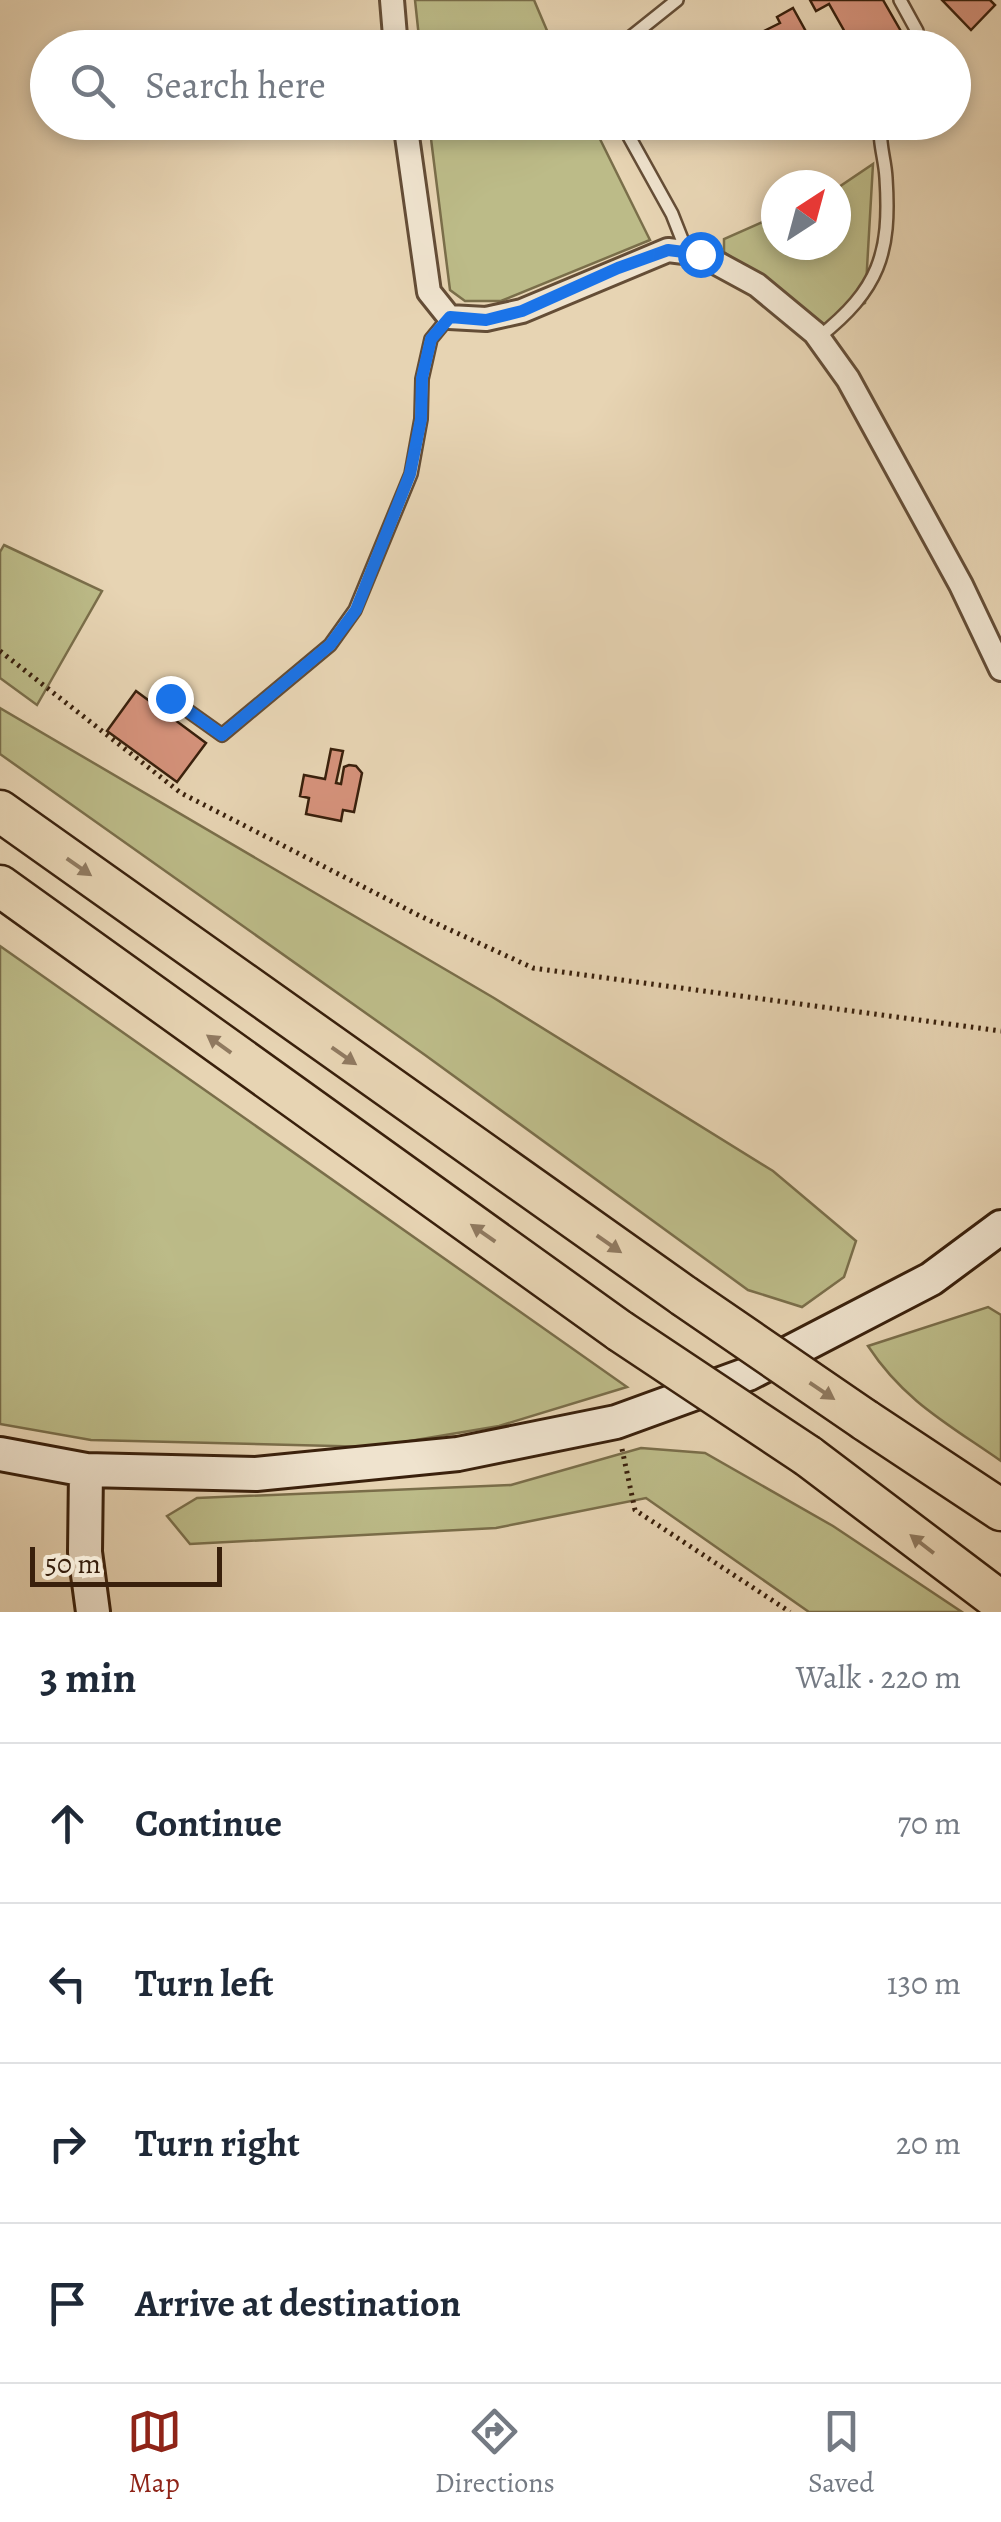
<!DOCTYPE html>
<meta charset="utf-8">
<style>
:root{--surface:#fff;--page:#f6f6f7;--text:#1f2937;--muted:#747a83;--line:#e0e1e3;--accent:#8f2418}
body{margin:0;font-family:Alegreya,serif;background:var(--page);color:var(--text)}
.compass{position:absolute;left:761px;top:170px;width:90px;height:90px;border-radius:50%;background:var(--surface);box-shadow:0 5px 15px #0003;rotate:36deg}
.scale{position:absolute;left:30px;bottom:25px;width:192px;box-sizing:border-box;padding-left:10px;border:5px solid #39200c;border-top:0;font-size:28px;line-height:35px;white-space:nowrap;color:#39200c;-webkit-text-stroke:8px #efe3ce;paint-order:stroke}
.stop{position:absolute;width:30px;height:30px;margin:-22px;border:8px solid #1a73e8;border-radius:50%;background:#fff}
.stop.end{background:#1a73e8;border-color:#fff;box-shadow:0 2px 10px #0008}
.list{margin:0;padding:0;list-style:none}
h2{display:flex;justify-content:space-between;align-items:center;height:130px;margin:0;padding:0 40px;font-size:42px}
h2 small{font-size:32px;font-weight:400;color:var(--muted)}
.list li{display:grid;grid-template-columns:65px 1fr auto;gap:30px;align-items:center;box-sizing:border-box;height:160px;padding:0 40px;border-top:2px solid var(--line)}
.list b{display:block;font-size:38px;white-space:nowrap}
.list em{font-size:32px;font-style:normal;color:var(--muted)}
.icon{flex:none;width:55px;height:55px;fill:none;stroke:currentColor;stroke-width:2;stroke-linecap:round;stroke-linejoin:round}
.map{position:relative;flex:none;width:1001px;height:1612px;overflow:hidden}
.search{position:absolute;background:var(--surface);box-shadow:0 5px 15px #0003;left:30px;right:30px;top:30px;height:110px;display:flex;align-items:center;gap:25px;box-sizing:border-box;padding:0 35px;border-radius:55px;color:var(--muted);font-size:38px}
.sheet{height:770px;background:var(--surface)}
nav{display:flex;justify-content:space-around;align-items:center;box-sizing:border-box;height:140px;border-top:2px solid var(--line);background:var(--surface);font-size:28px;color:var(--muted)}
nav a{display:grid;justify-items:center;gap:5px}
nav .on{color:var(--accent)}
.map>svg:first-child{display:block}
.green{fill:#bcbb88;stroke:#7a6e4a;stroke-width:2.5}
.building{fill:#d5927b;stroke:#39200c;stroke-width:2.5}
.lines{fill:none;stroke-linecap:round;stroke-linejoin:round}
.lane-casing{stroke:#644d36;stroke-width:16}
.street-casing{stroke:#644d36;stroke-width:28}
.secondary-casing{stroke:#39200c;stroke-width:38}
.highway-casing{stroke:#39200c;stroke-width:45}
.path{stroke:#39200c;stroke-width:5;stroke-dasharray:2.5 5;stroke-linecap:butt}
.lane{stroke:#efe3ce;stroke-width:11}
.street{stroke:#efe3ce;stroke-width:22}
.secondary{stroke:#efe3ce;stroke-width:32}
.highway{stroke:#e7d4b3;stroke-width:40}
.highway-bridge-casing{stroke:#39200c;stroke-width:45;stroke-linecap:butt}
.highway-bridge{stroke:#e7d4b3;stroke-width:40}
.oneway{fill:#907a60}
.route{stroke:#1a73e8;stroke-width:12}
</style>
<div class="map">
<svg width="1001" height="1612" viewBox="0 0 1001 1612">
<rect width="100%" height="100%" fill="#e7d4b3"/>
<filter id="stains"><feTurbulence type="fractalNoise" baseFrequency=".002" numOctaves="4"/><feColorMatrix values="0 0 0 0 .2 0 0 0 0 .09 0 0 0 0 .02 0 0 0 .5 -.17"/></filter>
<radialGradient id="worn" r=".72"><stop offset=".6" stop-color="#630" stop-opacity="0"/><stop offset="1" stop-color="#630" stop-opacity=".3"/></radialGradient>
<path class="green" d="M415,0H534L554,47H420Z
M429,123H592L650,240L501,301H465L450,290Z
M873,164L865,303L825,325L724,252V239L776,216V245H836V189Z
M4,545L102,591L37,705L0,678V552Z
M0,708L494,998L773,1171L856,1241L844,1277L802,1307L748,1290L425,1055L0,754Z
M0,946L627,1387L499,1426L374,1447L91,1440L0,1424Z
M988,1307L1001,1315V1461C948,1424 904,1401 868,1346Z
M641,1448L705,1453L833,1526L962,1612H809L646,1498L496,1528L190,1544L167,1516L197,1498L511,1485Z"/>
<path class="building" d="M810,0H883L902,33L876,48H854L829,4L816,11Z
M942,0H990L995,5L971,30Z
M793,8L809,37L788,48H773L764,31L780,23L777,17Z
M136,691L206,743L177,782L107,731Z
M331,749L343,751L336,783L341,784L344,767L349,765L356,766L362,773L354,812L343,810L341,821L306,814L309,798L300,796L304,775L325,779Z"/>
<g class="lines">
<g class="lane-casing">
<path id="lane" d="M900,0L917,31L918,48
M617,48L677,0
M621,122L672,214L687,252
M819,337C879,289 891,254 886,178C885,158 878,142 881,122
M170,698L222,735L330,645L355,610L411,474L421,419L422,379L431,339L449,317"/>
</g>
<g class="street-casing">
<path id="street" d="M392,0L396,48
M405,122L429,292L449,317L486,319L522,311L668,250L700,254L757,285L815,333L848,379L961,585L1001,669"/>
</g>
<g class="secondary-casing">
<path id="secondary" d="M0,1454L86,1470L256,1474L458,1454L616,1422L748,1374L931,1279L1001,1227
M86,1470L85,1552L93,1612"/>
</g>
<g class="highway-casing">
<path id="highway" d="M0,811L684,1296
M0,886L620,1331
M865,1420L1001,1510
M808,1456L1001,1602"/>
</g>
<path class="path" d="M0,651L181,793L420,916L533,968L1001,1031
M622,1449L635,1510L790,1612"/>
<use href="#lane" class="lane"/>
<use href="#street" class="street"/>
<use href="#secondary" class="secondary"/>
<use href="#highway" class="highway"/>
<g class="highway-bridge-casing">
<path id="highway-bridge" d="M684,1296L865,1420
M620,1331L808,1456"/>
</g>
<use href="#highway-bridge" class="highway-bridge"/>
</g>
<defs><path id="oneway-solid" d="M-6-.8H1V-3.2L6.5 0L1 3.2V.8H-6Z" transform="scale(2.5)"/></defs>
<g class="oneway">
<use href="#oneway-solid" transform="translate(79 867) rotate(35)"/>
<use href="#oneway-solid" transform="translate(219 1044) rotate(-144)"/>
<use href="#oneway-solid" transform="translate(344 1056) rotate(35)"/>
<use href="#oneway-solid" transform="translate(483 1233) rotate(-145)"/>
<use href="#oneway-solid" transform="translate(609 1244) rotate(35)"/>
<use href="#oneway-solid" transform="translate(822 1391) rotate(34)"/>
<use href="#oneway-solid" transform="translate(922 1544) rotate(-142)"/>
</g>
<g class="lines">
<path class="route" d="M170,698L222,735L330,645L356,610L410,474L421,419L422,378L431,339L450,317L486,320L522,311L618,268L668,250L700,254"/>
</g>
<rect width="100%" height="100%" filter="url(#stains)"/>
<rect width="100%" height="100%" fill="url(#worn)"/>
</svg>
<svg class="compass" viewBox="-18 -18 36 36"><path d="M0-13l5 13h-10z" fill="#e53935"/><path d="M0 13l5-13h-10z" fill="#747a83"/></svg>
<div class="scale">50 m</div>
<div class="stop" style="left:700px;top:254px"></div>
<div class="stop end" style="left:170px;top:698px"></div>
<div class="search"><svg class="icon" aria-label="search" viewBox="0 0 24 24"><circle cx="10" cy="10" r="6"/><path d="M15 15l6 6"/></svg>Search here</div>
</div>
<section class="sheet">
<h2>3 min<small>Walk · 220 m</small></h2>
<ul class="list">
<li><svg class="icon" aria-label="ahead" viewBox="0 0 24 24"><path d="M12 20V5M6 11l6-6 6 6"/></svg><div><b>Continue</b></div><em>70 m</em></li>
<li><svg class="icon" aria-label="left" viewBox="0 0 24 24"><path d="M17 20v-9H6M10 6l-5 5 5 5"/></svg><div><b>Turn left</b></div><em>130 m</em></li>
<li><svg class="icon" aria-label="right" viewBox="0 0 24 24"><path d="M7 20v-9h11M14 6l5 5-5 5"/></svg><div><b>Turn right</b></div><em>20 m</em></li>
<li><svg class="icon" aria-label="arrive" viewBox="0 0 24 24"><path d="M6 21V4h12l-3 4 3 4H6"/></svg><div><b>Arrive at destination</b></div></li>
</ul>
</section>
<nav>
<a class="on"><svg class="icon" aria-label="map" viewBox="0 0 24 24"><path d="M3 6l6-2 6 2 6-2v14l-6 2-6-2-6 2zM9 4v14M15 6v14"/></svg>Map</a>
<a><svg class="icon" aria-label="directions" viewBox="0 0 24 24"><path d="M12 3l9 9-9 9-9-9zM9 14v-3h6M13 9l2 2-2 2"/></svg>Directions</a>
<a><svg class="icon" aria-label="saved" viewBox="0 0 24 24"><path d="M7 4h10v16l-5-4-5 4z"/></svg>Saved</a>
</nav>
